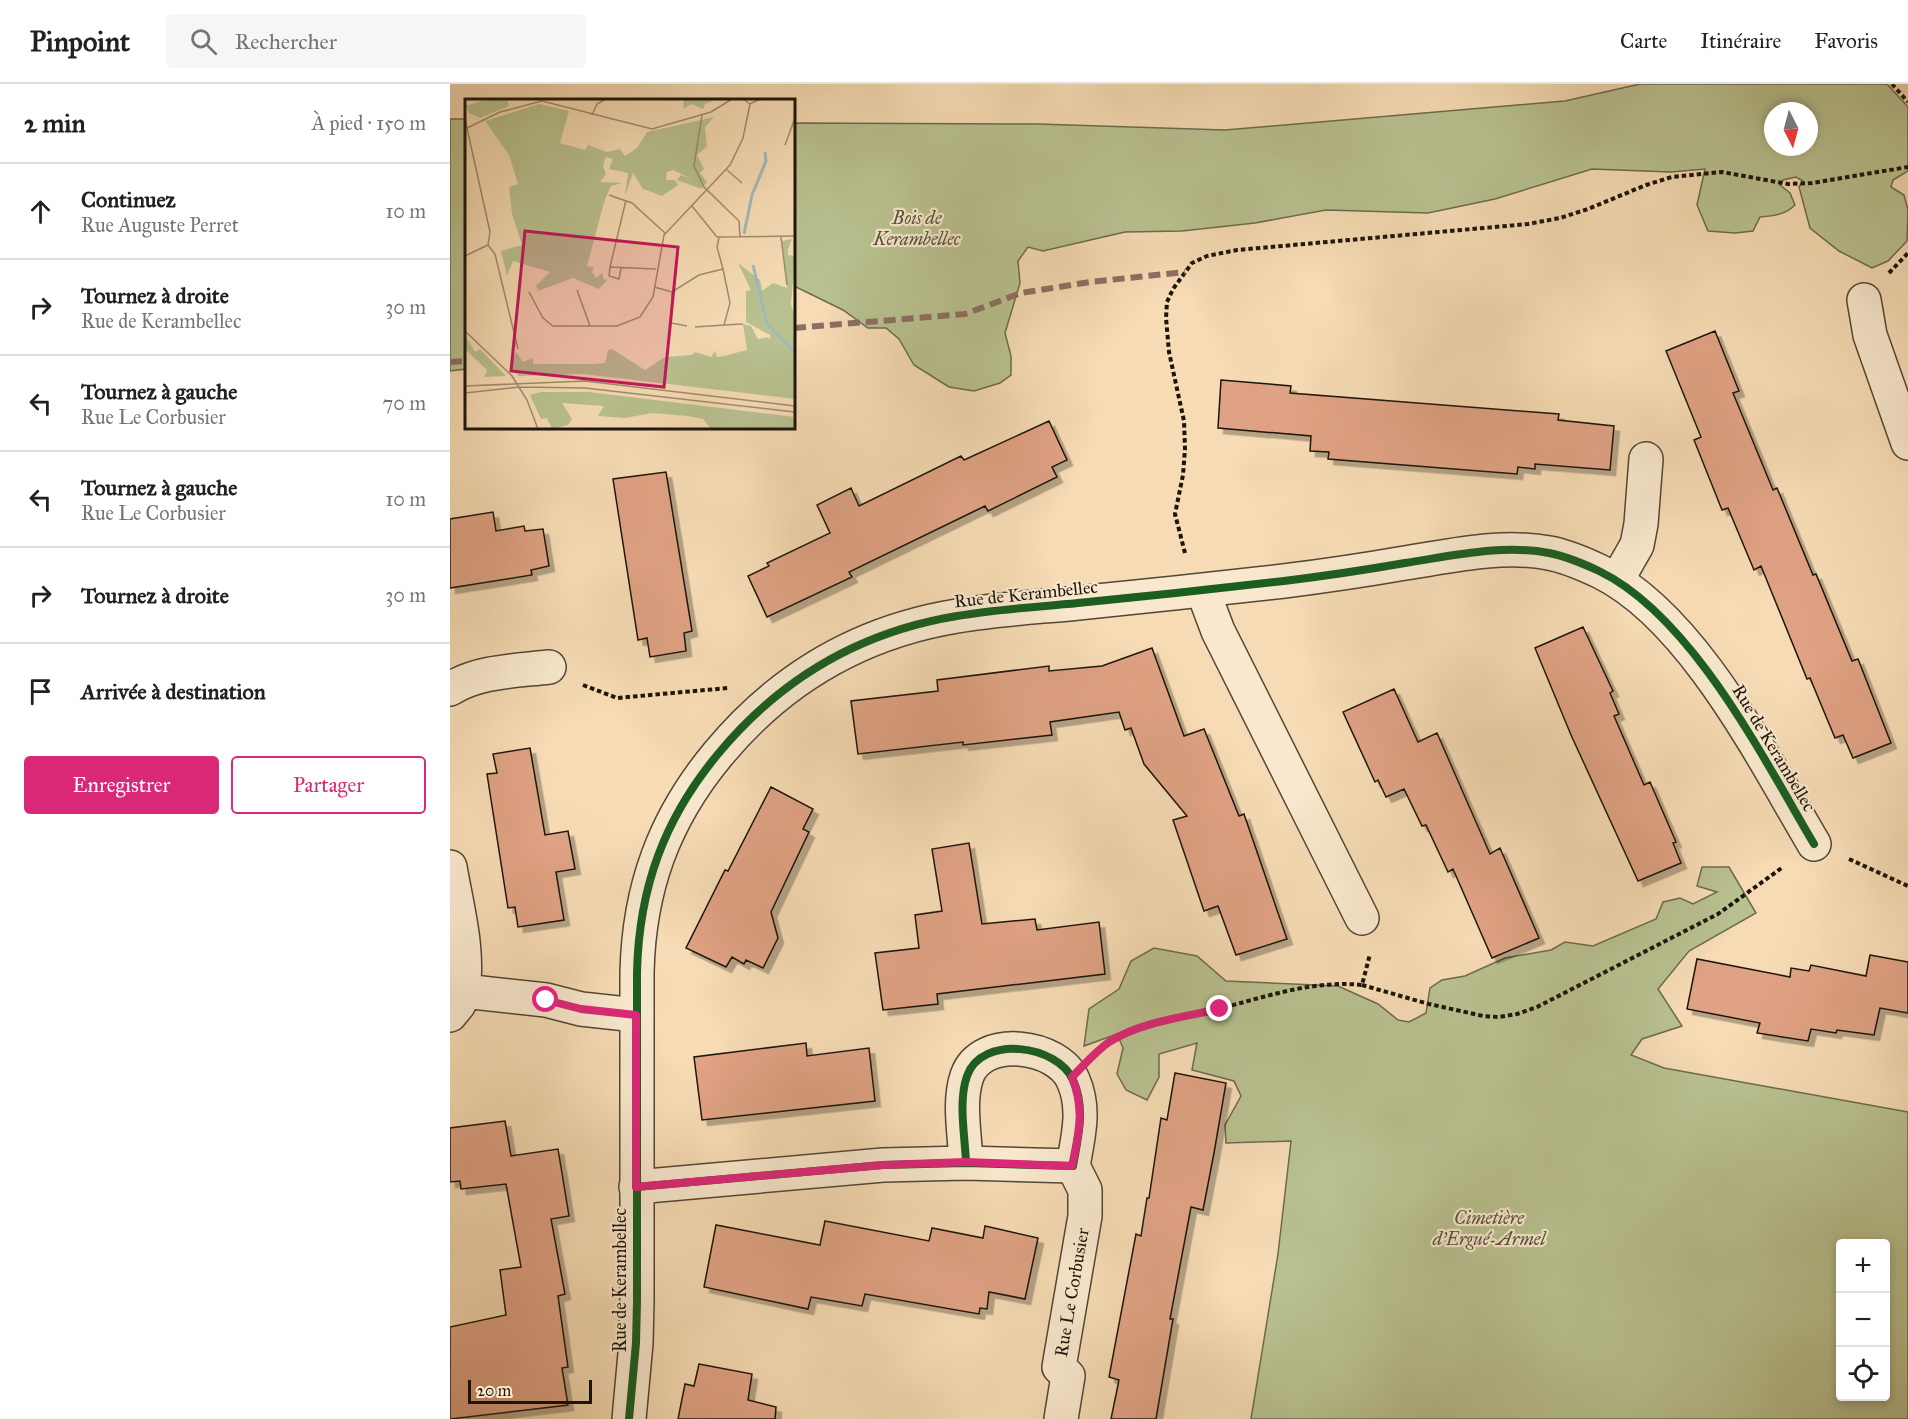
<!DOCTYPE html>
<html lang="fr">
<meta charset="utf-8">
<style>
:root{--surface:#fff;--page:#f6f6f6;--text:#202124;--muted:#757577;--line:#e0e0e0;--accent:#db2777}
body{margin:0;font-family:"IM FELL Great Primer",serif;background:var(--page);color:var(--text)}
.controls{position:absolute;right:18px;bottom:18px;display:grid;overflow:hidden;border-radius:6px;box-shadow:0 3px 9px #0003}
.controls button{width:54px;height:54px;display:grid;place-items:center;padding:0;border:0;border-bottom:2px solid var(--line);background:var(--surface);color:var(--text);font:30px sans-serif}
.compass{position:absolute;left:1314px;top:18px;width:54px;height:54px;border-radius:50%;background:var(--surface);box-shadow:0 3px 9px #0003;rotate:174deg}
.scale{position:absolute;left:18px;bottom:15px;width:124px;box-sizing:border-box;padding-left:6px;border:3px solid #1d150b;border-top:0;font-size:16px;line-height:21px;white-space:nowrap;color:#1d150b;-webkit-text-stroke:4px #f9e8ce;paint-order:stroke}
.stop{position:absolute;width:18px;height:18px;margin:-14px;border:4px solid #db2777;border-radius:50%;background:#fff}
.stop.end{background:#db2777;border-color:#fff;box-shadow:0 2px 6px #0008}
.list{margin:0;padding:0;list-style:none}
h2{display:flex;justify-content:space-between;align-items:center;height:78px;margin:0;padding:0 24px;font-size:26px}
h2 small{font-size:20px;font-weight:400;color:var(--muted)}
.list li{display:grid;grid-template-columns:39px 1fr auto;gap:18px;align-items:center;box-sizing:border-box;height:96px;padding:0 24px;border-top:2px solid var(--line)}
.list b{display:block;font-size:22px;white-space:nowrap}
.list p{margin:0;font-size:20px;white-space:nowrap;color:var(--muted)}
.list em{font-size:20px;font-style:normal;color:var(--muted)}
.actions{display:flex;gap:12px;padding:18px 24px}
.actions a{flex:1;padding:14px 0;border:2px solid var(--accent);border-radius:6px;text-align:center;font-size:21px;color:var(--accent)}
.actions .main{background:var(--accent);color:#fff}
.icon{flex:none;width:33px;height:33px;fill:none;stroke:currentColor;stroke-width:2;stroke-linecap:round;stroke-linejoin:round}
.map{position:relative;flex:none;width:1458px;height:1335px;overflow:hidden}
header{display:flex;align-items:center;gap:36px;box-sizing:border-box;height:84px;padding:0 30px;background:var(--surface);border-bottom:2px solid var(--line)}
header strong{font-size:28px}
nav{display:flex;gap:33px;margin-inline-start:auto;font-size:21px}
.search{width:420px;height:54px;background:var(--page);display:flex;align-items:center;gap:15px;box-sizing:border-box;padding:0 21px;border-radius:6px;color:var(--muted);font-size:22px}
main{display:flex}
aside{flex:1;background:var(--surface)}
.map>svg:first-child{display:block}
.green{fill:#b9c190;stroke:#6b6b4e;stroke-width:1.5;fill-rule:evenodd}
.building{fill:#dfa284;stroke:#1d150b;stroke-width:1.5;filter:url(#shadow)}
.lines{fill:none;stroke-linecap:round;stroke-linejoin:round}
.street-casing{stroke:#534635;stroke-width:36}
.path{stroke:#1d150b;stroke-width:4;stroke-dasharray:4.5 3;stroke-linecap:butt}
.street{stroke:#f9e8ce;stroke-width:33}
.quiet{stroke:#8d6e63;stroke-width:6;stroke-dasharray:12 6;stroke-linecap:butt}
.cycleway-casing{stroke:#f9e8ce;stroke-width:11}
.cycleway{stroke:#1b5e20;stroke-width:8}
.route{stroke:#db2777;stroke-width:8}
.labels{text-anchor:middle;stroke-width:4.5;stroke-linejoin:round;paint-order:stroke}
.park-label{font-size:18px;font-style:italic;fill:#54513a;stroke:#f9e8ce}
.street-label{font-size:18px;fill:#1d150b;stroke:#f9e8ce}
.inset-river{fill:none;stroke:#a1b9b8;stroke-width:3}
.inset-road{fill:none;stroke:#9f8c70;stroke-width:1.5}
.view{fill:#c2185b;fill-opacity:0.15;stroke:#c2185b;stroke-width:3}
.inset-edge{fill:none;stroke:#1d150b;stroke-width:3}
</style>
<header>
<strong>Pinpoint</strong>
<div class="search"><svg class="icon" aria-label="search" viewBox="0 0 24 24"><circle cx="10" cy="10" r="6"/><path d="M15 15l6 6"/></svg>Rechercher</div>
<nav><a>Carte</a><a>Itinéraire</a><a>Favoris</a></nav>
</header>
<main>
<aside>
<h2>2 min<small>À pied · 150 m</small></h2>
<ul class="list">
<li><svg class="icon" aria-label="ahead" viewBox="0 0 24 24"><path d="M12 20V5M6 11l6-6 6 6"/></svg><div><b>Continuez</b><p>Rue Auguste Perret</p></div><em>10 m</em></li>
<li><svg class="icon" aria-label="right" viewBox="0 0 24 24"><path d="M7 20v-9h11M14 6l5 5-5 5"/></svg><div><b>Tournez à droite</b><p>Rue de Kerambellec</p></div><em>30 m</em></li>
<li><svg class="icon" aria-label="left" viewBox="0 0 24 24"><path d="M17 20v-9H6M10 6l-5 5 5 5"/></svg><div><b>Tournez à gauche</b><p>Rue Le Corbusier</p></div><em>70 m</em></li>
<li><svg class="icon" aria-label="left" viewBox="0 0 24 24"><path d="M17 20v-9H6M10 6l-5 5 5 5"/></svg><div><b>Tournez à gauche</b><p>Rue Le Corbusier</p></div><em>10 m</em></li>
<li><svg class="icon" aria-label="right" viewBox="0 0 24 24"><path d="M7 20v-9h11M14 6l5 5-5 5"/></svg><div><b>Tournez à droite</b></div><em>30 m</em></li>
<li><svg class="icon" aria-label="arrive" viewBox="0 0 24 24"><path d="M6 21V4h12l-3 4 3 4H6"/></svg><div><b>Arrivée à destination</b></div></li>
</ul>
<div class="actions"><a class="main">Enregistrer</a><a>Partager</a></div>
</aside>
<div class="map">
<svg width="1458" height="1335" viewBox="0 0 1458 1335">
<defs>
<filter id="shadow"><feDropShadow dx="5.5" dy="5.5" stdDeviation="0" flood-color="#0004"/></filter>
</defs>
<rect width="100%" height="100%" fill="#f6dbb4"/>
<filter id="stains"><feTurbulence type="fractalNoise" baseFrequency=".00333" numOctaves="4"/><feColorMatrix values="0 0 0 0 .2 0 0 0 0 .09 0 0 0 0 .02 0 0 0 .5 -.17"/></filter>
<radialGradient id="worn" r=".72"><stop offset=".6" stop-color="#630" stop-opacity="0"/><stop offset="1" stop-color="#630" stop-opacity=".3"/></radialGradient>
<path class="green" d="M1190,0H1437L1458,23V87L1443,96L1441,103L1454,111L1458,126L1457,157L1438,177L1422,184L1389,167L1360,144L1349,103L1353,97L1346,93L1333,96L1330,101L1340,109L1345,121C1335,131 1323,132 1310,133L1303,147L1285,149L1258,147L1247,121L1255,85L1221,88L1142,85L1045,115L978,129L876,126L805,139L732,147L675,148L593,167L578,163L568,177L570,199L555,249L561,272V291L550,299L524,307L499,303L464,281L449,255L436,244H418L393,226L344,202V39L588,40L775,46L1115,17ZM1323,27H1359V63H1323Z
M0,35H16V285L0,287Z
M1252,783H1279L1306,829L1239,867L1208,905L1232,942L1192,955L1181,971L1214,984L1458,1028V1335H801L828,1170L841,1057L776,1059L775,1041L791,1012L784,997L742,986L747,959L709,970V993L697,1016L676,1006L667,990L673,964L667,950L634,962L639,925L669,905L681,877L704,864L747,872L776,897L888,902L928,920L948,936L959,938L976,929L980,904L992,896L1015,892L1055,874L1101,866L1115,858L1143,862L1206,835L1213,818L1230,814L1243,820L1267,808L1247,802ZM1390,1160H1436V1312H1390Z"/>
<path class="building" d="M1265,247L1289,307L1283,309L1323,406L1327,404L1363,491L1366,490L1402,577L1408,575L1441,659L1403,674L1393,651L1385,654L1360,594L1357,595L1311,482L1304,486L1278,424L1272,426L1244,356L1251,353L1216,267Z
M771,296L841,302L840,309L1109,330L1108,336L1164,342L1160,386L1085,380V385L1068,383L1067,390L878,375L879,368L860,367L861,352L768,344Z
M599,337L617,376L602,383L607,393L538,427L535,422L399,488L402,493L317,533L298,492L319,482L317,479L380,449L367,421L401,404L409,422L511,372L514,376Z
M216,388L242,547L234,549L236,567L200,573L197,554L188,556L163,395Z
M43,428L46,447L74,442L75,447L93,445L99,482L81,486L82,491L0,504V435Z
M1133,543L1163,607L1160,609L1169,630L1164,632L1194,701L1200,698L1226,758L1223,759L1231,779L1188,797L1121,651L1085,564Z
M702,564L734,652L754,645L789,732L794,730L837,855L786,871L768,822L754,827L723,736L737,732L694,680L681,644L675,646L669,628L600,638L602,651L513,661V658L408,670L401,617L488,607L487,596L599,582V587L652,582Z
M944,605L968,658L987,649L1040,770L1050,764L1089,854L1042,874L1003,785L998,788L976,741L972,742L954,705L936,713L928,696L925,698L893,628Z
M80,664L95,751L118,747L125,785L106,788L114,836L68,843L65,823L58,824L37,690L47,689L43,670Z
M321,703L363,725L353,745L359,748L321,828L328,854L313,884L296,876L294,880L282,873L276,883L236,864L275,786L278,787Z
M519,759L532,840L585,835L587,846L649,838L655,890L487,910L488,920L433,926L425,869L469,864L465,831L492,827L482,765Z
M1420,871L1458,878V929L1430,924L1424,951L1387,946L1386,949L1361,945L1358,957L1307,949L1310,939L1237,925L1247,875L1340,893L1341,884L1359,887L1361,881L1416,892Z
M356,959L357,972L419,964L425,1017L252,1036L244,973Z
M725,989L776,999L764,1069L753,1126L741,1123L720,1235H723L706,1335H661L669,1296L659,1293L686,1150L691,1152L697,1114H699L711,1034L717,1036Z
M55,1037L61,1072L108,1065L119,1132L101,1135L115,1210L108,1212L118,1283L112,1284L118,1321L0,1335V1243L56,1231L50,1186L71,1183L56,1100L11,1105L10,1097L0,1098V1044Z
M375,1137L479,1157L482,1144L533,1154L535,1142L588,1154L575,1215L539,1208L537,1225L530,1224L529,1230L415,1210L412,1222L361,1213L358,1225L254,1203L266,1141L370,1161Z
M249,1280L302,1290L298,1316L326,1323L325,1335H228L235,1300L244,1302Z"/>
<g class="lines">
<g class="street-casing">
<g id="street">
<path d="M1414,216L1420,251L1458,359"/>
<path d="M1167,496L1187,461L1191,440L1196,375"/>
<path d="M753,507L768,547L912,834"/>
<path d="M0,605C29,587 65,587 99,583"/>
<path d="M0,783C7,824 19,866 13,907"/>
<path d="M0,931L9,920L13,907L96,916L131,925L186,931"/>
<path d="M186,1103L433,1081L516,1079L623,1082C628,1053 636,1025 623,996C608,961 532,950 517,992C508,1018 515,1051 516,1079"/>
<path d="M179,1335L186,1259L187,1217V888C189,804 214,735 268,670C331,594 409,548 507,532C547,525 588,523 628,519C697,512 765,505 834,497C874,492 915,486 955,479C1001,472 1052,460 1099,469C1116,472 1134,480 1149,487C1242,532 1313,674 1364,760"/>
<path id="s1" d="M611,1335L618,1292L609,1283L635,1132V1106L623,1082"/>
</g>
</g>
<path class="path" d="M1442,0L1458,18
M1439,189L1458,169
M735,469L725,430L733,391L735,365L734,337L719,268L716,234L717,218L723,205L742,179L757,172L787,166L1078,140L1110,134L1138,125L1196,101L1222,93L1272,88L1338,100L1362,99L1458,83
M133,601L167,614L278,604
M1399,775L1458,802
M912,901L979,920L1033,932L1049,933L1067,930L1087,923L1268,830L1333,783
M648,967C684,940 729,935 772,924C818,912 864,896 912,901L920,870"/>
<use href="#street" class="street"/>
<path class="quiet" d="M344,244L515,230L571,209L640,198L735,188
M0,278L16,277"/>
<g class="cycleway-casing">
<path id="cycleway" d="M186,1103L433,1081L516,1079L623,1082C628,1053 636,1025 623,996C608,961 532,950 517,992C508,1018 515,1051 516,1079
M179,1335L186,1259L187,1217V888C189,804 214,735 268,670C331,594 409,548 507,532C547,525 588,523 628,519C697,512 765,505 834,497C874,492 915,486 955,479C1001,472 1052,460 1099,469C1116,472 1134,480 1149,487C1242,532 1313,674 1364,760"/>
</g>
<use href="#cycleway" class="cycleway"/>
</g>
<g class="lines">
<path class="route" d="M96,916L131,925L186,931V1103L433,1081L516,1078L622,1082C629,1049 635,1026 622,993C634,981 645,968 659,958C691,938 733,933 770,925"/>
</g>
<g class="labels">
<g class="park-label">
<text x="467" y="140">Bois de<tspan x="467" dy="21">Kerambellec</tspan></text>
<text x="1039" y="1140">Cimetière<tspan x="1039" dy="21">d'Ergué-Armel</tspan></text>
</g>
<g class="street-label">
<text transform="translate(576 510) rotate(-6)" y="6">Rue de Kerambellec</text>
<text transform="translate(1324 664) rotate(59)" y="6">Rue de Kerambellec</text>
<text transform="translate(170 1196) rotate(-90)" y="6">Rue de Kerambellec</text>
<text dy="6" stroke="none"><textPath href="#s1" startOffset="132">Rue Le Corbusier</textPath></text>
</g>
</g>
<g transform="translate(15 15)">
<rect width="330" height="330" fill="#f6dbb4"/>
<path d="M22,0H42L44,7L15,19L4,14L1,7ZM218,0H252L240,5L238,10L226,5L219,10ZM74,5L104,12L95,44L120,51L123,46L142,53L155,50L160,57L172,49L182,33L249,18L240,28L242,47L232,56L239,70L235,74L242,83L237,90L212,81L216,76L229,81L208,71L202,73L201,81H210L213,86L197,97L178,90L168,74L160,97L163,74L144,70L148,60L141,58L138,67L141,75L135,83L157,84L146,87L140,100L122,167L129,168L127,173L131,179L137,174L139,181L143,180L134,190L108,179L73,192L71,187L85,173L48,162L42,177L36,152L57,146L47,115L44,88L53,85L44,56L20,22ZM327,140L323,150V156L330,157L326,206L330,217V300L118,275L54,277L45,268L51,253L58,263L68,259V265H129L140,264L143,251L147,250L180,271L200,258L227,256L230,253L246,258L250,252L252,258L259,257L282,251L278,225L286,227L293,240L303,238L305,241V236L281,223V192L286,191L273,164L295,181L297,192L308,184L322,189L317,142ZM0,236L10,253L15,250L41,277L19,278L22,271L0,250ZM76,293H124L330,318V330H246L238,320L223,317L187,314L160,319L133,317L139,307L97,304L107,320L103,326L87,330L82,319L76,320L65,296Z" fill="#b9c190"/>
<path class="inset-river" d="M279,135L287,96L301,62L300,53M288,166L302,225L330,253"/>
<path class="inset-road" d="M278,0L285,5L295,0M127,16L132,5L141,0M237,16L229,67L239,88L274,122L275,138M0,20L25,133L23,146M2,29L35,13L77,2L187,30L246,13L267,0M320,46L330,19M262,71L277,84M144,96L167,104L200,134M227,107L252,138L330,137M316,138L322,186M254,139L252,148L258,170M23,146L30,155L53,250M0,157L23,146M145,168L161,101M156,169L154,180L144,177L145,168L191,170M189,188L207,193L234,176L258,170L265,204L259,226L230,228M112,191L125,227M64,193L78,219L88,227H152L175,218L188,198L199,136L265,66L278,39L285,5M207,193L206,224L222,227M259,226L278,225M0,232L47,277L62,301L73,330M0,287L120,282L330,307M0,294L54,288L120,289L330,313"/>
<path class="view" d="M60,132L213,148L199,288L46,272Z"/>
<rect width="330" height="330" class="inset-edge"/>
</g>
<rect width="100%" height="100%" filter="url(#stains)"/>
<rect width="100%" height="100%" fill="url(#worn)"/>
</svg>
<div class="controls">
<button>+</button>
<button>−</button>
<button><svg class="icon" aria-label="locate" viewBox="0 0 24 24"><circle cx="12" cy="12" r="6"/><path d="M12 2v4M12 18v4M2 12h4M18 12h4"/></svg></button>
</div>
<svg class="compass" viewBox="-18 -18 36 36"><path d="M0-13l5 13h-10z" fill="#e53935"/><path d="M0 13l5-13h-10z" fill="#757577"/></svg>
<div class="scale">20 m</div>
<div class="stop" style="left:96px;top:916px"></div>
<div class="stop end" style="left:770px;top:925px"></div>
</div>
</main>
